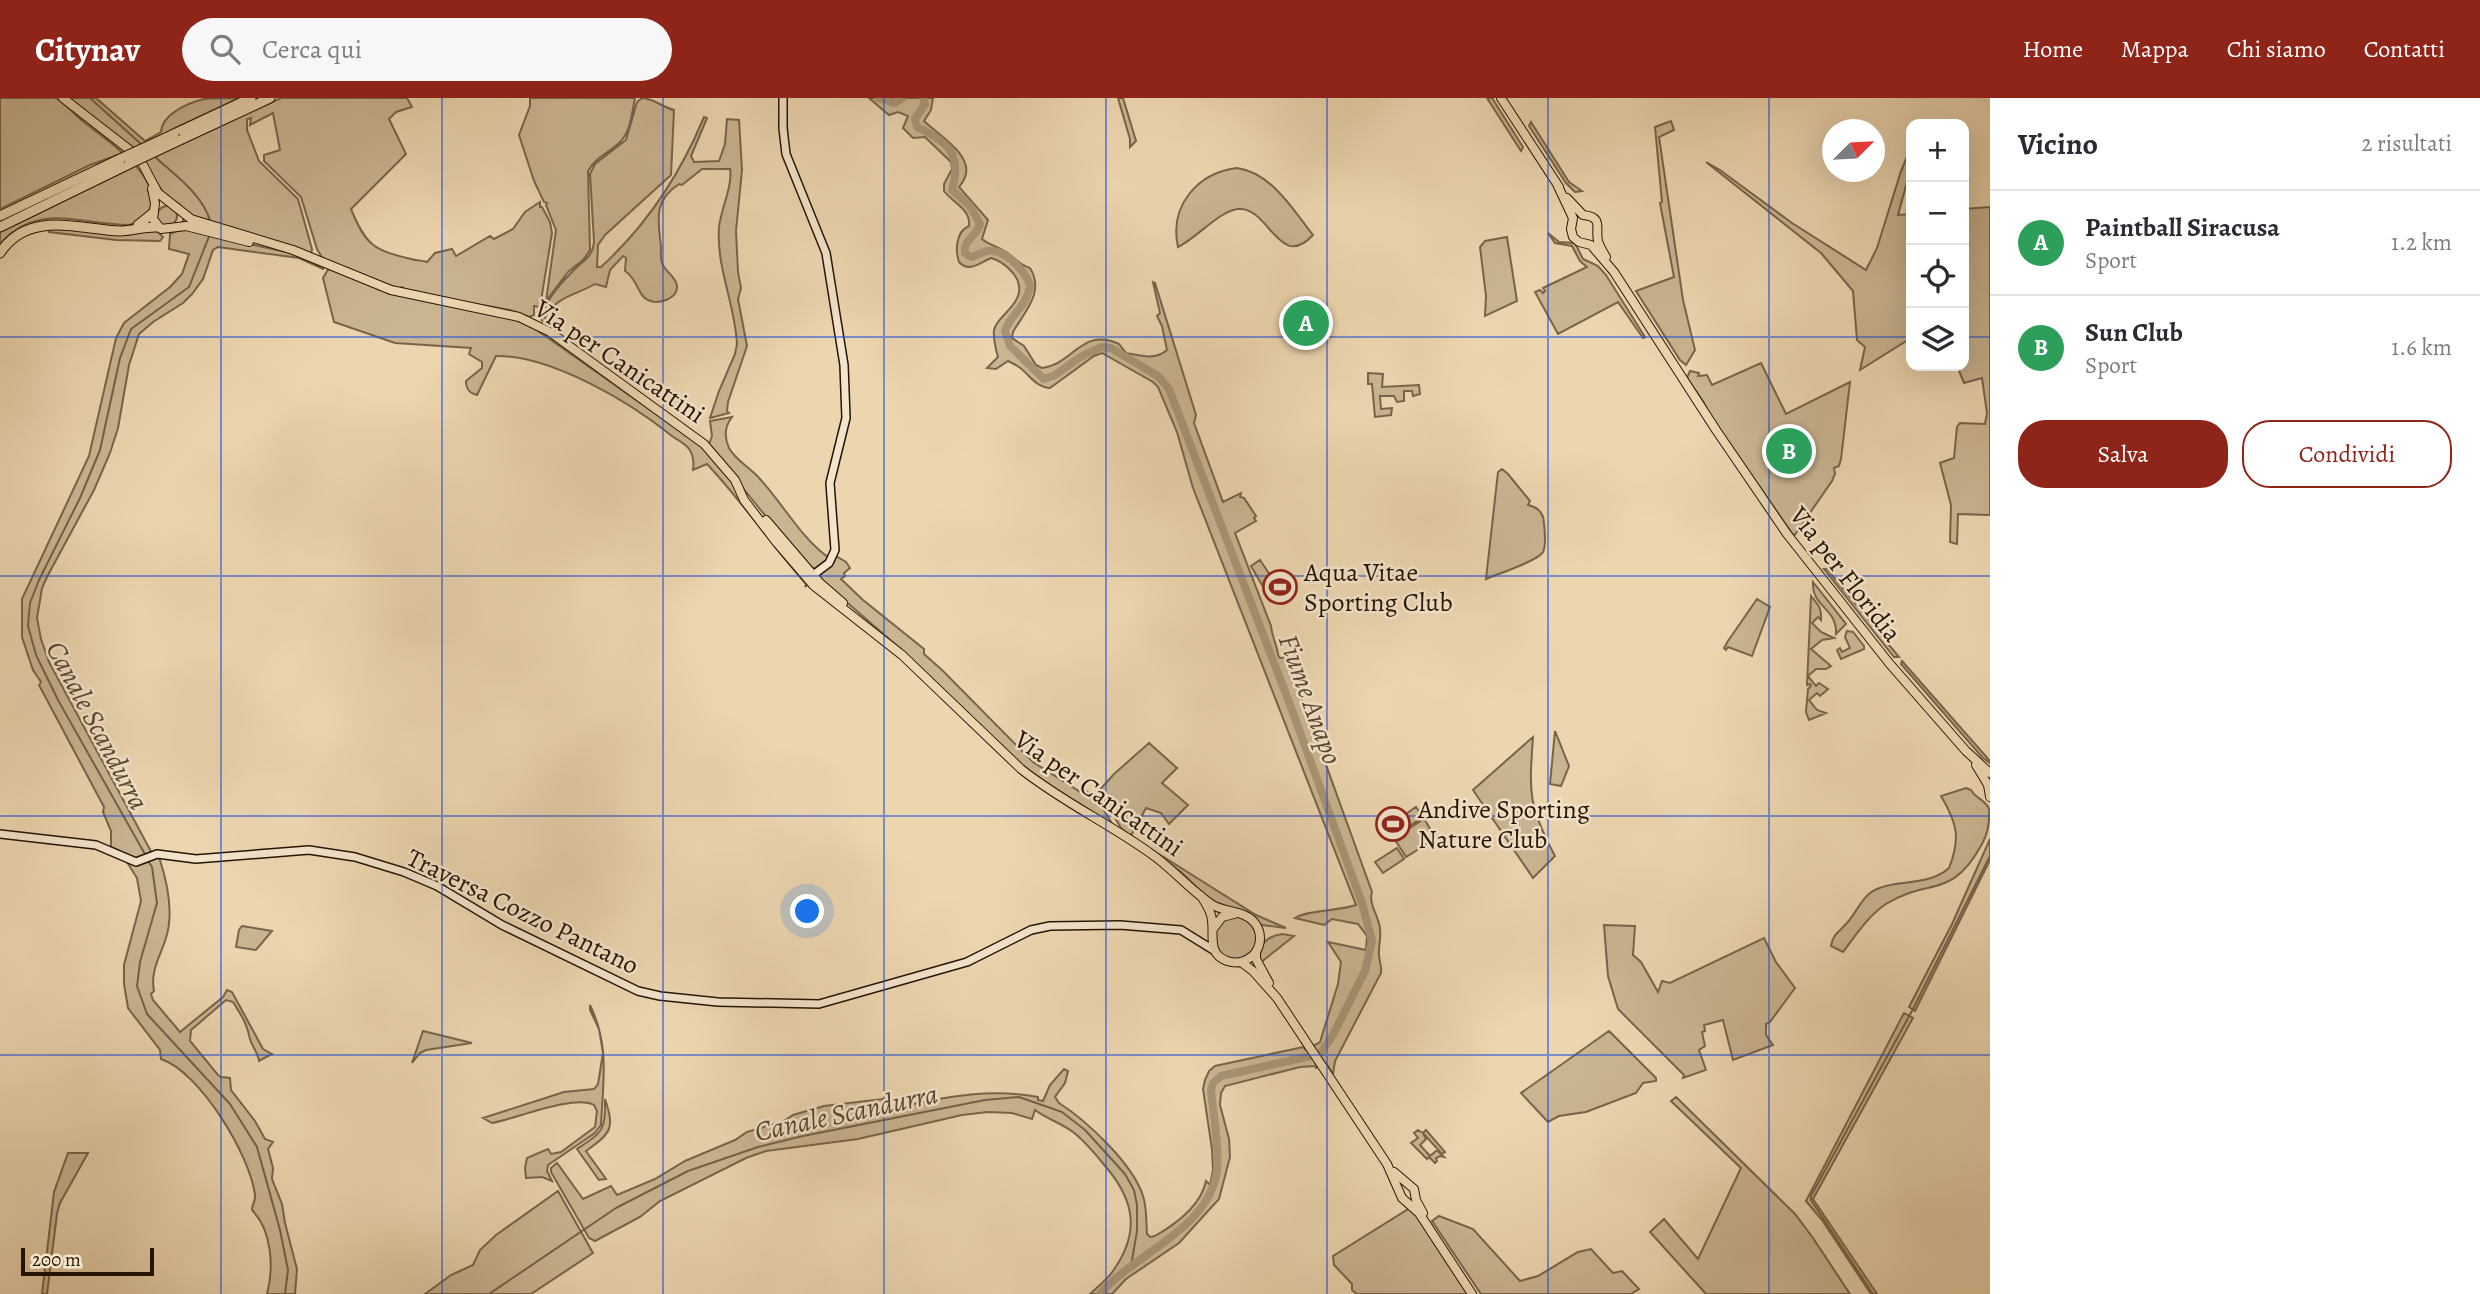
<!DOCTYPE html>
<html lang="it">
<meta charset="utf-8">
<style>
:root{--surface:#fff;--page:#f7f7f7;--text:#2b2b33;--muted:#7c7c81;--line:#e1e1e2;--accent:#8f2418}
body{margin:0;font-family:Alegreya,serif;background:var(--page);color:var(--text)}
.controls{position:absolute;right:21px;top:21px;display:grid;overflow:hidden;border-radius:14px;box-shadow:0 7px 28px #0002}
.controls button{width:63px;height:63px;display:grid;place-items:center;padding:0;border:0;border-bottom:2px solid var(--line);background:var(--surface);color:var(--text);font:35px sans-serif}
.compass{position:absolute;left:1822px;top:21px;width:63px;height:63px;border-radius:50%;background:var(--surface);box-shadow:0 7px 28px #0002;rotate:66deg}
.scale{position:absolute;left:21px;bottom:18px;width:133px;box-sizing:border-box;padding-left:7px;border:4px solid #251400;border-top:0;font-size:19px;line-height:24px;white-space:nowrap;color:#251400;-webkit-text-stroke:5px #f3e4cc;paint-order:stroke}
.you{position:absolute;left:808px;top:814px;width:24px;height:24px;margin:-18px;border:5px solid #fff;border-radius:50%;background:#1a73e8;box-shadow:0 0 0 10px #1a73e833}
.badge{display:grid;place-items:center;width:46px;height:46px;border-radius:50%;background:var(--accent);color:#fff;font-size:23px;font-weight:700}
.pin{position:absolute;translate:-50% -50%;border:4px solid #fff;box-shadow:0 2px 7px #0006}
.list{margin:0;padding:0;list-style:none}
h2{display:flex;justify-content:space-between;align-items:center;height:91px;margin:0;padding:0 28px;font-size:30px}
h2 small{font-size:23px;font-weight:400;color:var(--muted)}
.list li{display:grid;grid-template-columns:46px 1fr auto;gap:21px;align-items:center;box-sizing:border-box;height:105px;padding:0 28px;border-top:2px solid var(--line)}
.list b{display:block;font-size:26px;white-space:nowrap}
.list p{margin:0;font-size:23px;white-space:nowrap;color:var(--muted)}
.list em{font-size:23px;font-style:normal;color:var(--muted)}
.actions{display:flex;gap:14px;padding:21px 28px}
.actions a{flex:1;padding:16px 0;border:2px solid var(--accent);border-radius:28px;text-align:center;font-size:24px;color:var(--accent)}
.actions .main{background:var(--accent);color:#fff}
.icon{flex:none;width:38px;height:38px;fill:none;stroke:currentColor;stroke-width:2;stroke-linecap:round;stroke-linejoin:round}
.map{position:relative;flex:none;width:1990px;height:1196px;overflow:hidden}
header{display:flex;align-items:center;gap:42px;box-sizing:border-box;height:98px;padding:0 35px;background:var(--accent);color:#fff}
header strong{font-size:33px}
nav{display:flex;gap:38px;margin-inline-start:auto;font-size:24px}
.search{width:490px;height:63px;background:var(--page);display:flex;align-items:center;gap:18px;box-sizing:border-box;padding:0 24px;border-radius:38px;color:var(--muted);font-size:26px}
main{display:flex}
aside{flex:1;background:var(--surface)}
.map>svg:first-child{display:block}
.green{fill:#cab592;stroke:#786449;stroke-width:2}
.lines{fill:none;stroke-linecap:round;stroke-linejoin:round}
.stream{stroke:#746146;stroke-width:2}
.river{stroke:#a89474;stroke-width:8}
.secondary-casing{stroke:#251400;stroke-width:10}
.primary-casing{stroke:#251400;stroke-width:10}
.highway-casing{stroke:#251400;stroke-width:11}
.secondary{stroke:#f3e4cc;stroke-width:7}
.primary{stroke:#ecd6b0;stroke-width:8}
.highway{stroke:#ecd6b0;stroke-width:9}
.highway-bridge-casing{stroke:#251400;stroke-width:11;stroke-linecap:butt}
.highway-bridge{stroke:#ecd6b0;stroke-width:9}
.grid{fill:none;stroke:#1d4ed8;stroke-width:2;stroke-opacity:0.55}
.labels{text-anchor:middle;stroke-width:5;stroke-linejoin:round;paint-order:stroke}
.street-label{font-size:26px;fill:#251400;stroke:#f3e4cc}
.poi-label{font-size:26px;fill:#251400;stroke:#f3e4cc;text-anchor:start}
.water-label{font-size:28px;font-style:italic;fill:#59472e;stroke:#f3e4cc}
</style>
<header>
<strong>Citynav</strong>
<div class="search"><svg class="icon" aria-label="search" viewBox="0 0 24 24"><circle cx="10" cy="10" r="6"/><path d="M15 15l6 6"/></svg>Cerca qui</div>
<nav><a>Home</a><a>Mappa</a><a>Chi siamo</a><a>Contatti</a></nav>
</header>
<main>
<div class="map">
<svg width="1990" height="1196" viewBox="0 0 1990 1196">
<rect width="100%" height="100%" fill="#ecd6b0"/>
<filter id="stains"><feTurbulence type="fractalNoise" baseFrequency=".00286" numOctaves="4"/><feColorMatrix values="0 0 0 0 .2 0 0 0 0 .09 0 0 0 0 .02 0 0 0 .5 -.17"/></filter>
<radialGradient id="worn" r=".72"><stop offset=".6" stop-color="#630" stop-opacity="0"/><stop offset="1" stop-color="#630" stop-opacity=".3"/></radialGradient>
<path class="green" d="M0,0C12,0 45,0 55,0C62,2 77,19 84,24C105,41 163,78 150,111C147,118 137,125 129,127C81,127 38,103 0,146V134L131,70L124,65L120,56L90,67L0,111Z
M67,0H96L145,43L161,34C162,16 188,5 204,1C214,0 228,0 239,0L173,31L184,45L281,0H407L412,9L396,14L389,21L406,56L351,111C366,148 374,152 411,161C417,163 422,162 427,164L435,155L452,151L456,158L490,138L494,141L513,131L525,114L540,104V109H542L550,124L552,135L540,209L534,208V217L529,219L510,212L409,194L402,189L398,192L323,161L317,151L301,99L264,63V57L280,52L273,15L250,27L251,20L247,21V32L259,63L298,101L312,151L311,156L295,149L218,139L295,156L323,168V171L299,160L218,149L213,152L203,181L192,196L183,205L153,224L139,236L129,267L118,330L110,355L94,392L48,477L42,490L37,520L41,541L49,564L154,759H159C167,783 174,815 166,840C160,859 150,873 154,893L151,896L153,902L180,934L223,899L227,892L232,894L263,951L272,956L259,963C258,954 252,949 250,941C246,924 243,920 233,904L226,902L191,932L190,943L218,977L221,979L230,980L231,992L255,1023L265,1041L273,1044L268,1051L273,1070L272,1081L282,1106L285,1125L297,1171L295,1196H267C274,1170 272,1132 252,1112C252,1106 256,1103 255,1097C250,1057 200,974 161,961L160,952L128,910L124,886V867L141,803L137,780L125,761L138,766L144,764L111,749V733L103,714L104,709L39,587L41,584L33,572L22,539V501L89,358L116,240L124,225L170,189L182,176L189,156L169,151L170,136L182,131L184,114L179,106L166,99L152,77Z
M530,0H635C632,14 631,32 621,43C611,54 595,59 588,73L590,152L583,162L568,174L546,203L556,132L546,107L547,105L544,104L534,83L519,37L530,8Z
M642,0C653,0 662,9 674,12L671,77L605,137L598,147L597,169H601C647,127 680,77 704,19L707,20L691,58L694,64L719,63L725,46L727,21L739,22L742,72L736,133L738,174L741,190L738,201L747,248L728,304L727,313L729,315L710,320L719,293L735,256L737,246C735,206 716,169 719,129C721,111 733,87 730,71H702L682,87L679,86C653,103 658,122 661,149C661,154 660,160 662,165C665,174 676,178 677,188C678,201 658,207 648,202C638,198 637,180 625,173L626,160L623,158L610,172L606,189L595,186C576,197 557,198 545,219L548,230L541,221C544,205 560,186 572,174C582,163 593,160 594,143L590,76L595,66L626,42L637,4Z
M869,0H933L931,12L924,23C936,35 974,57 965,79C964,83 961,86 959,89L988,122L982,141C989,147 997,148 1004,153C1014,158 1019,167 1030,170C1045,194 1025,213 1013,234L1012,240L1024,248L1036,267L1042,270C1074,266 1081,229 1119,246L1126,255C1142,257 1154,263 1167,252L1162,228L1157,218L1160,215L1153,184L1155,185L1196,317L1194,325L1223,404L1241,395L1240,399L1244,400L1256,418L1254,420L1256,423L1235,435L1271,528C1272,539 1277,547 1278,557L1280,560L1287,559L1372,794C1368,806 1379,818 1380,831C1381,839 1379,846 1379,853C1378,860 1382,867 1381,875L1335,963L1333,976L1326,965L1316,970L1315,968L1300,969L1225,988L1221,995L1220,1007L1229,1041L1230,1059L1219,1101L1179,1145L1126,1181L1112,1196H1090C1098,1188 1107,1182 1113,1173C1140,1135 1135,1103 1106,1069C1096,1057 1086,1044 1073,1034C1061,1025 1047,1021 1035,1012L1032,1021L1012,1015L988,1014L962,1017L858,1041L766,1053L746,1060L660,1103L640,1119L595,1143L589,1140L551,1074V1070L557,1065L583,1101L611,1088L617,1097L655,1081L685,1063L735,1042L747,1034L784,1023L793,1017L824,1008L883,1001L888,1011C939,1001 986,989 1038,999V1002L1043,1003L1050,987L1064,971L1068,973L1065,985L1055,999L1059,1005C1087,1023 1133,1066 1143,1098C1147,1110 1146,1123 1147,1136L1150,1139L1155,1138C1176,1126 1201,1107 1206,1083L1210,1087L1213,1072L1212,1051L1203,991L1205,982L1209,973L1215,968L1303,949L1306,952L1320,944L1338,886L1341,864L1328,844L1366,852L1367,838L1358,826L1332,821L1324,827L1295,820C1307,812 1339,813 1356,807L1193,390L1177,334L1158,289L1153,284L1102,255L1094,258L1050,290C1035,289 1030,277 1019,269C1016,267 1012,265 1008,263L996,271L987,270L998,259C996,253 993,238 994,232C996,217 1034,202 1013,175C1007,168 999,162 991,160C979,165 969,175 959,164C955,152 956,133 969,128C971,111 953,105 944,93V86L952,71L951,64L925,39L913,40L903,30L908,18L898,14L889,17Z
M1118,0H1123L1136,43L1130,49V41Z
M1487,0H1492L1523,49L1521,53Z
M1671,23L1674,32L1659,39L1683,202L1695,252L1686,267L1680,262L1636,193L1674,179L1660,105L1662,104L1655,29Z
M1531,24L1569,84L1582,93L1575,94L1566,85L1529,28Z
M1911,49V69L1898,117L1911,116V240L1860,272L1865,249L1857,242L1853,193L1821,155L1706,64L1720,72L1792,125L1866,172L1877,150L1901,73Z
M1237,70C1272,75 1293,112 1313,137C1279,174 1269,108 1238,111C1219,113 1197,140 1178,149C1169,108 1197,75 1237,70Z
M157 118a10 10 0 1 1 20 0a10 10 0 1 1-20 0Z
M1990,109V417L1958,416L1957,446L1950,444L1951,407L1940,365L1954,360L1957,329L1960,325L1985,326L1987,315L1982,280L1964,285L1957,268H1964V111Z
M47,128L150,131L157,133L163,139L160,143L116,142L49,134Z
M1548,135L1559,144L1575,145L1583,161L1598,168L1606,177L1645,239L1643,240L1618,204L1558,236L1535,194L1540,192L1543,195L1545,193L1543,190L1587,169L1580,163L1572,148L1555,145Z
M1507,139L1517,203L1485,218L1486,198L1480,149L1485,143Z
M329,170L398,197L508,219L531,228L700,347L717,364L808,486L805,489L806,486C771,447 743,404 707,366L693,372C694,365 694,358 689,351C686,346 677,342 672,338C630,304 551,257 496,258L477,297C469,295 466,291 466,283L482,270V264L469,256L471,250L395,245L334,224L323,180Z
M1761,265L1786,316L1850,284L1841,361L1839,368L1834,370L1835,376L1832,383L1794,438L1710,318L1704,305L1687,280L1690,273L1699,275L1698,278L1707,277L1712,287Z
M1368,275L1383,276L1382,289L1419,287L1420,296L1413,298L1412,293H1404V303L1397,304L1394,298H1380L1381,311L1392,310L1391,317L1375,319L1372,286H1368Z
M732,319C725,328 724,339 729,350C735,362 751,370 760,381C784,407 800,439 829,460L815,471L811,469C774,430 741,389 709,346L712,338L710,323Z
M1502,371L1508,376L1530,403L1528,407C1537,409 1544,414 1544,426C1545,433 1546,448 1543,454C1538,463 1497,476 1486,481L1498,374Z
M836,458L846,464L850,470L844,475L845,478L841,481L863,502L924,551V556L942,572L1033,664L1082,695L1086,693L1099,704L1114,729L1029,674L904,554L820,481L819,477L834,464Z
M1260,462L1272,480L1262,487L1251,468Z
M1824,471H1827L1899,559H1894Z
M1813,484L1846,526L1836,536C1837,509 1811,509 1813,484Z
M1811,498C1818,507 1822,510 1821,522L1818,519L1812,525L1821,534L1834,540L1822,542L1811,551L1831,568L1826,571H1816L1808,578L1816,588L1819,585L1828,591L1820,598L1817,595L1809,602L1817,612L1826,615L1809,622L1806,614L1808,591L1811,588L1810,586L1807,587Z
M1757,501L1770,509L1752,558L1728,549L1726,552L1724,550L1728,543Z
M1847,533L1853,534L1864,548V551L1841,561L1837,552L1840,550L1842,554L1850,550L1845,539Z
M1902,563L1990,663V665L1982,659L1901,566Z
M1555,633L1569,668L1561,688L1550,686Z
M1533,639C1529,695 1528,707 1555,758L1533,780L1473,692Z
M1149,645L1177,670L1162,685L1188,707L1169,726L1161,715L1146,710L1132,736L1129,737L1121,730L1101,696L1097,695L1114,676Z
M1966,690L1971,692C1976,701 1986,702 1989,711C1990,724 1988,735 1982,746C1951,803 1929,779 1886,806C1868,818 1856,837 1843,854L1831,848C1833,836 1839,834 1846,826C1855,817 1860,803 1870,795C1890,780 1927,790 1949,770C1961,740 1957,725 1941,698Z
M1416,709L1423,719L1402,733L1396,723Z
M1424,721L1436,740L1406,759L1394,740Z
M1990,741V762L1915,913L1909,909L1952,826Z
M1397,750L1404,761L1383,775L1375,764Z
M1151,751L1256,817L1286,830L1262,827L1211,803L1182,775Z
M1214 840a22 22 0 1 1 44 0a22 22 0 1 1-44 0Z
M1604,827L1635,828L1633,857L1641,864L1658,894L1662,883L1670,885L1764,840L1776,864L1795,890L1770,924L1766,926V937L1773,947L1733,962L1723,922L1704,927L1705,933L1702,934L1705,948L1699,952L1706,972L1683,980L1684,977L1618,911L1608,878Z
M242,828L272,833L256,852L236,849L239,832Z
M1282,836L1294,838L1260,865C1259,847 1264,839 1282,836Z
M590,907C610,948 603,983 601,1027L595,1035L548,1067L547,1073L552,1083L542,1079L526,1080L525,1070L527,1060L548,1051L551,1056L561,1054L595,1029L597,1013L594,1007C575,996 515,1021 492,1025L483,1020L564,994L594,991L598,986L603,955L599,931L590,912Z
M1904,915L1913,920L1813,1101L1877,1196H1871L1822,1122L1806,1103Z
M423,933L472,945L426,952L420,955L412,965Z
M1609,933L1656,980V983L1643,985L1636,995L1586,1014L1559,1018L1548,1024L1521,995Z
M1676,999L1795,1116L1813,1140L1850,1196H1706L1650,1134L1664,1121L1698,1161L1741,1070L1671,1003Z
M605,1001C615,1031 611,1035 586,1053L606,1081L599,1082L577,1051C604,1033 605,1033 605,1001Z
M1418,1032L1423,1035L1426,1032L1445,1054L1442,1056L1423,1035L1426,1041L1420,1047L1430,1058L1437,1052L1444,1059L1440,1058L1436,1060L1437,1063L1435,1065L1429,1059L1427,1061L1411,1045L1418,1040L1414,1035Z
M68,1055H88L60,1105L57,1116L47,1196H42L54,1094Z
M558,1093L593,1155L531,1196H425L451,1177L473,1167L480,1152L496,1137Z
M1410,1110L1415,1113L1470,1196H1357L1352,1192V1186L1334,1167L1333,1158Z
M1439,1118L1473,1131L1520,1183L1538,1178L1578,1154L1591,1151L1613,1175L1622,1173L1639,1191L1631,1196H1481L1432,1123Z"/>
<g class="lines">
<path class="stream" d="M90,0L141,46
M153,57C173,76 203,96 210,123
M146,758L58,602L36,557L28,528L30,505L39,482L80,400L100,352L120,260L131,231L189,189L210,136
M148,763L152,769L157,805L140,864L137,888L147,916L230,1006L257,1049L280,1132L288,1172L285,1196
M489,1196L616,1110L688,1073L758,1049L803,1038L985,1002L1019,999L1062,1014L1085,1032L1125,1076L1134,1092L1137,1107V1133L1131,1168
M1873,1196L1811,1102V1098L1913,911L1990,758"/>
<path class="river" d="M878,0L894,5L903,0
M923,0L925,6L915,21L917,29C949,44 962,56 952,92L970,108L980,126C977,138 963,142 965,155L971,159C977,158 982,154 987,153C1005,150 1024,172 1030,187C1027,210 1011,215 1005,233L1010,248L1044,281L1055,277L1082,258L1101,249L1111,250L1158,278L1169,291L1289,604L1362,805L1372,843L1365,873L1333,937L1320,956L1221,978L1213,985L1211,992C1213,1015 1220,1052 1217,1073C1209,1131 1135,1155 1100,1196"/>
<g class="secondary-casing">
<path id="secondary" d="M783,0V30L786,56L826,155L844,267L846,320L830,385L835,452L829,465L813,477
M0,736L96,747L136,764L157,756L196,761L309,752L355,759L404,774L437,788L502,827L638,893L660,898L718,904L819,906L967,864L1031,832L1050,828L1120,827L1181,832L1215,853"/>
</g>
<g class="primary-casing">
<path id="primary" d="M63,0L131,53L142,65L158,95L191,121L293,152L391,192L519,219L550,234L704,346L735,382L744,402L777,445L813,487L902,557L1021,671C1061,703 1108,725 1150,755C1172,770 1189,791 1211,806C1224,815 1244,812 1254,824C1264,836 1261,854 1248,861C1242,865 1234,865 1227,863C1205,855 1216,834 1211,817C1209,810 1205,804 1201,798
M1501,0L1559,89
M1557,86L1573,120L1571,131L1573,139L1579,144L1591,147L1614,174L1716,332L1787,436L1889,565L1966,653L1990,675
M152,91L155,105L153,121L161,131L186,128L249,144
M1567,100L1583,117C1604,119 1595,130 1598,143C1600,149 1603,154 1606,159
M766,422L820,485L843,505
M1976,667L1988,687L1990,699
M1213,831L1222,819L1234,816
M1256,854V861L1269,885
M1241,864L1253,873L1277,900L1387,1066L1402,1100L1419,1115L1472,1196
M1394,1074L1414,1091L1416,1102L1423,1115"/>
</g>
<g class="highway-casing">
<path id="highway" d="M174,36L251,0
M182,41L270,0
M0,118L122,60
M138,127L153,115
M0,129L129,66
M0,155C28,112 78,131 120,133C133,133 145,128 158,129"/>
</g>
<use href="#secondary" class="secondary"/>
<use href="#primary" class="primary"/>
<use href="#highway" class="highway"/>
<g class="highway-bridge-casing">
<path id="highway-bridge" d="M122,60L174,36
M129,66L182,41"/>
</g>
<use href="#highway-bridge" class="highway-bridge"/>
</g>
<path class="grid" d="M221,0V1196M442,0V1196M663,0V1196M884,0V1196M1106,0V1196M1327,0V1196M1548,0V1196M1769,0V1196M0,239H1911M1964,239H1990M0,478H1990M0,718H1990M0,957H1990"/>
<defs>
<g id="stadium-ring" transform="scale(1.75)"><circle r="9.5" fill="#f3e4cc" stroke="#8f2418" stroke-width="1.5"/><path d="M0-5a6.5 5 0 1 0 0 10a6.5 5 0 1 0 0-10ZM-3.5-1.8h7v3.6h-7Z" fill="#8f2418"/></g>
</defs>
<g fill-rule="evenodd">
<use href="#stadium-ring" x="1280" y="489"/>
<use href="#stadium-ring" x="1393" y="726"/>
</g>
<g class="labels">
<g class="street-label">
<text transform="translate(620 263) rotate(34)" y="9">Via per Canicattini</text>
<text transform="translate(1846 476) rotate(52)" y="9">Via per Floridia</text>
<text transform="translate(1099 695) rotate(35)" y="9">Via per Canicattini</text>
<text transform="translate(523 813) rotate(26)" y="9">Traversa Cozzo Pantano</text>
</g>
<g class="poi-label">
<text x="1304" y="483">Aqua Vitae<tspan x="1304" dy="30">Sporting Club</tspan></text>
<text x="1418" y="720">Andive Sporting<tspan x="1418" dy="30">Nature Club</tspan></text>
</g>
<g class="water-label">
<text transform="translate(1311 601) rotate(70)" y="10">Fiume Anapo</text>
<text transform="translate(98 627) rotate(62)" y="10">Canale Scandurra</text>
<text transform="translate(846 1014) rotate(-12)" y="10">Canale Scandurra</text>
</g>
</g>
<rect width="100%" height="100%" filter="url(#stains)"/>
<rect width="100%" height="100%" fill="url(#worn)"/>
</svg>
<div class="controls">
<button>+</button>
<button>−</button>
<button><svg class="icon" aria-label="locate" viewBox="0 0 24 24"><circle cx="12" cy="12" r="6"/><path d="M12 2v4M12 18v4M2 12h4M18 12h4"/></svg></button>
<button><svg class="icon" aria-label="layers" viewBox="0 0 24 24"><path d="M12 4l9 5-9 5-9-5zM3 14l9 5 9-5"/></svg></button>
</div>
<svg class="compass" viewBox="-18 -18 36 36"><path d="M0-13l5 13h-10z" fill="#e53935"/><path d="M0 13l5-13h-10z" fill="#7c7c81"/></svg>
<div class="scale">200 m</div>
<div class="you"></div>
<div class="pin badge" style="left:1306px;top:225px;background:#2e9e5b">A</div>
<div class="pin badge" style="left:1789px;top:353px;background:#2e9e5b">B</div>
</div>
<aside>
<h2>Vicino<small>2 risultati</small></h2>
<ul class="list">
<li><span class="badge" style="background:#2e9e5b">A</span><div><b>Paintball Siracusa</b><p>Sport</p></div><em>1.2 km</em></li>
<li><span class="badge" style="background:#2e9e5b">B</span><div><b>Sun Club</b><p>Sport</p></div><em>1.6 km</em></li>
</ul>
<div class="actions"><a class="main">Salva</a><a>Condividi</a></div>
</aside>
</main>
